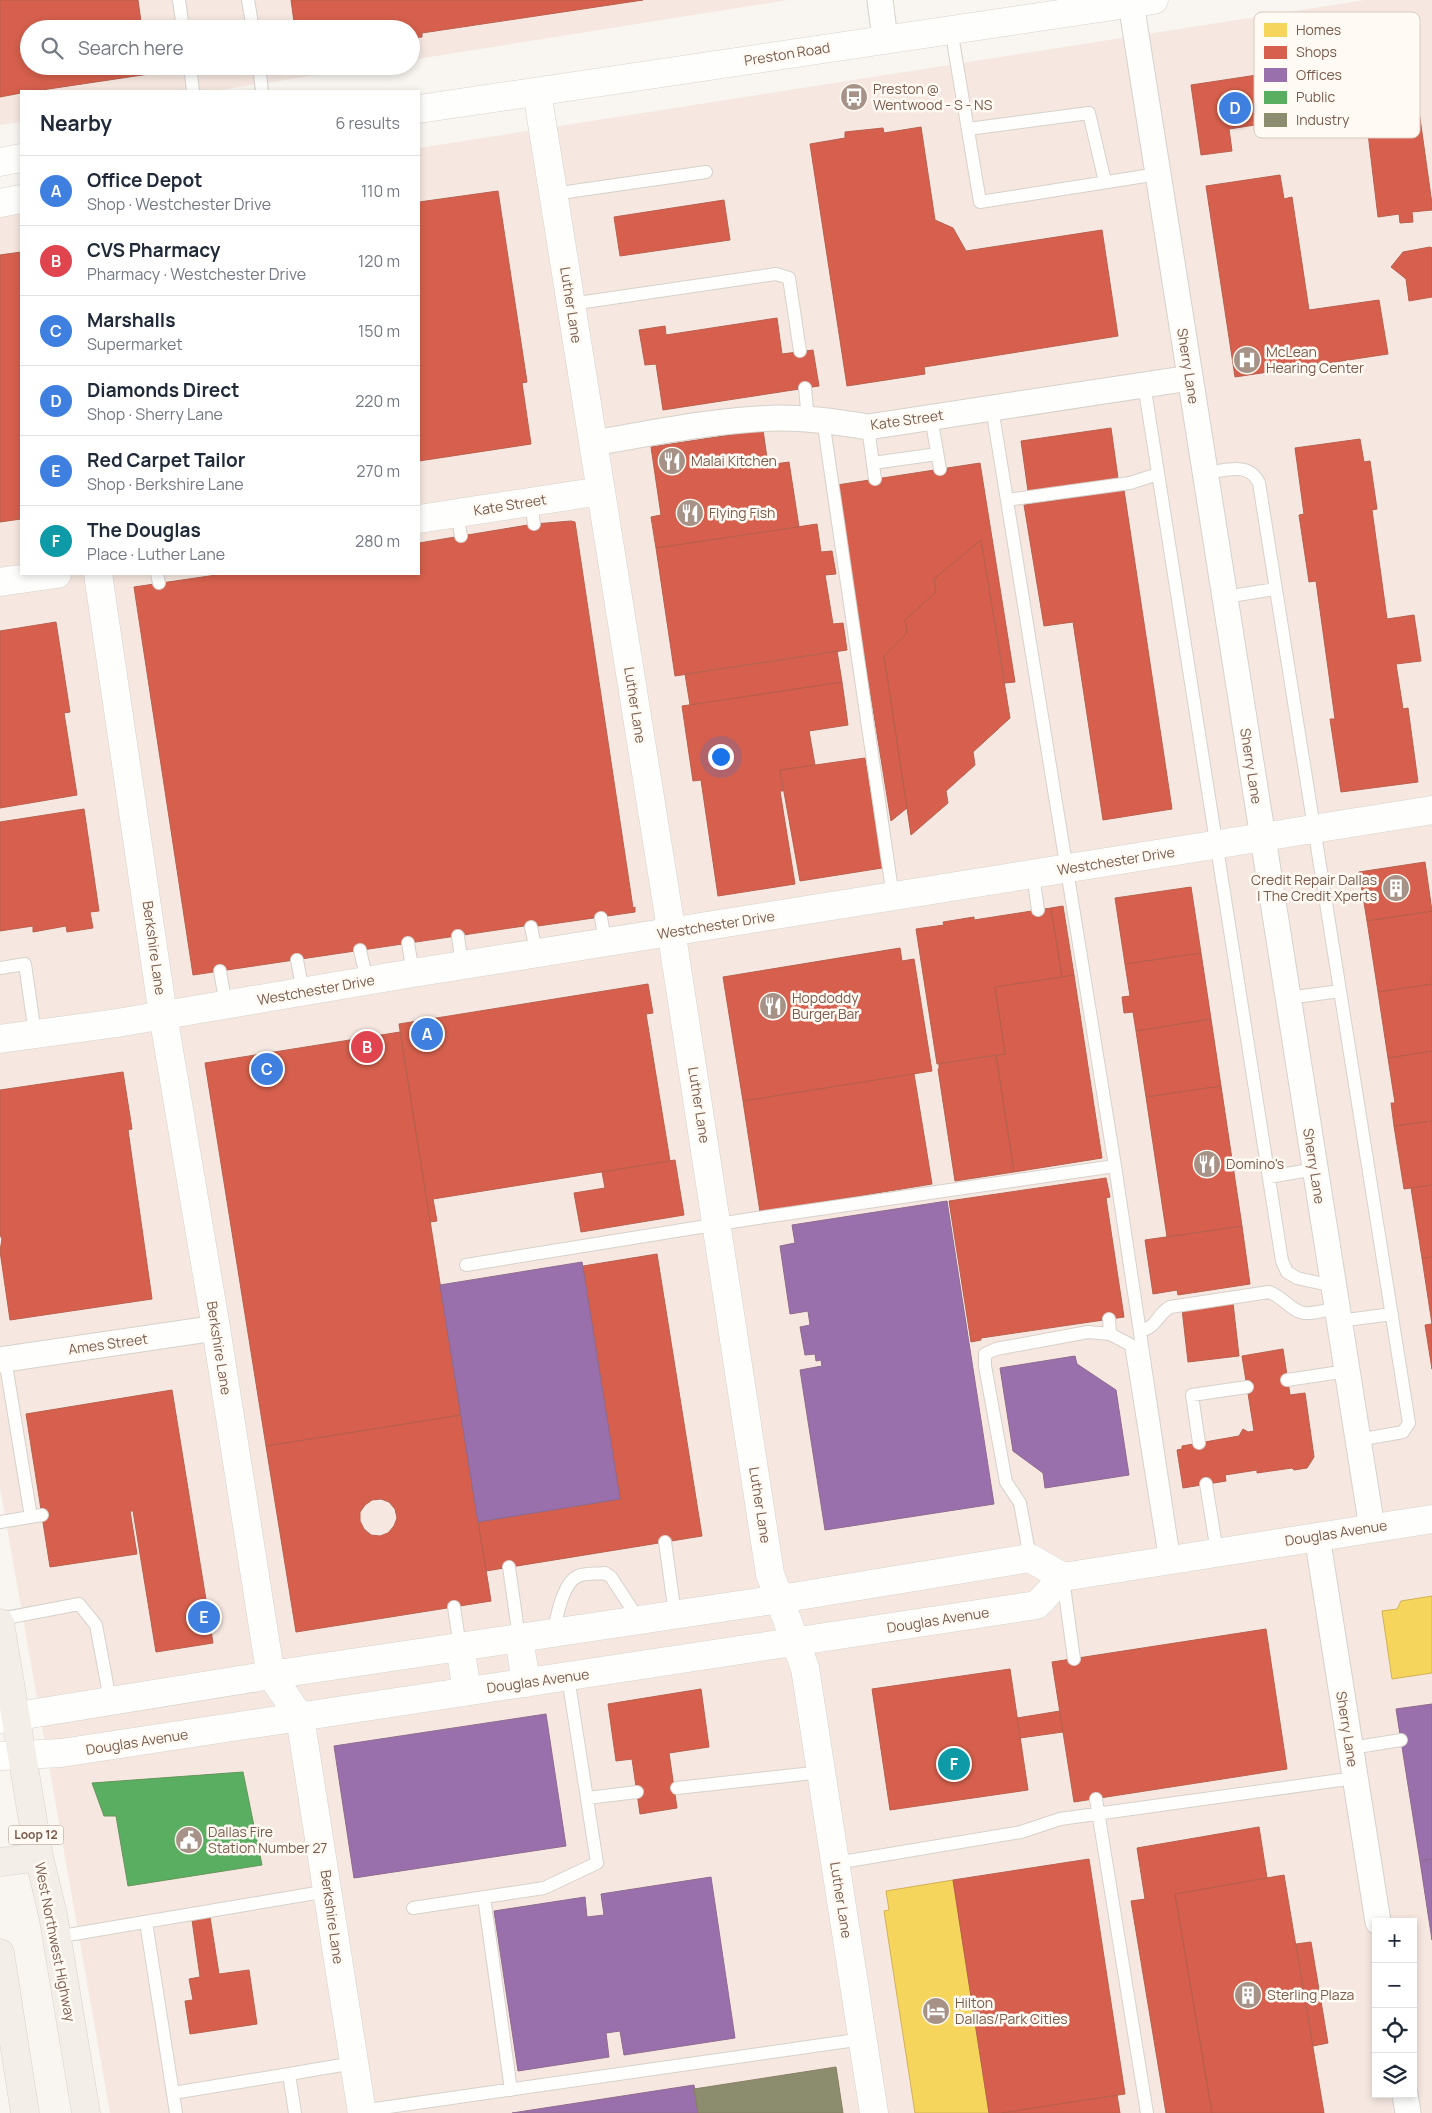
<!DOCTYPE html>
<meta charset="utf-8">
<style>
:root{--surface:#fff;--page:#f2f2f3;--text:#1f2937;--muted:#747a83;--line:#e0e1e3;--accent:#5c585b}
body{margin:0;font-family:Manrope,sans-serif;background:var(--page);color:var(--text)}
.controls{position:absolute;right:15px;bottom:15px;display:grid;overflow:hidden;border-radius:0px;box-shadow:0 2px 8px #0003}
.controls button{width:45px;height:45px;display:grid;place-items:center;padding:0;border:0;border-bottom:1px solid var(--line);background:var(--surface);color:var(--text);font:25px sans-serif}
.you{position:absolute;left:720px;top:756px;width:18px;height:18px;margin:-12px;border:4px solid #fff;border-radius:50%;background:#1a73e8;box-shadow:0 0 0 8px #1a73e833}
.badge{display:grid;place-items:center;width:32px;height:32px;border-radius:50%;background:var(--accent);color:#fff;font-size:16px;font-weight:700}
.pin{position:absolute;translate:-50% -50%;border:2px solid #fff;box-shadow:0 1px 5px #0006}
.list{margin:0;padding:0;list-style:none}
h2{display:flex;justify-content:space-between;align-items:center;height:65px;margin:0;padding:0 20px;font-size:21px}
h2 small{font-size:16px;font-weight:400;color:var(--muted)}
.list li{display:grid;grid-template-columns:32px 1fr auto;gap:15px;align-items:center;box-sizing:border-box;height:70px;padding:0 20px;border-top:1px solid var(--line)}
.list b{display:block;font-size:19px;white-space:nowrap}
.list p{margin:0;font-size:16px;white-space:nowrap;color:var(--muted)}
.list em{font-size:16px;font-style:normal;color:var(--muted)}
.icon{flex:none;width:28px;height:28px;fill:none;stroke:currentColor;stroke-width:2;stroke-linecap:round;stroke-linejoin:round}
.map{position:relative;flex:none;width:1432px;height:2113px;overflow:hidden}
.search{position:absolute;background:var(--surface);box-shadow:0 2px 8px #0003;left:20px;top:20px;width:400px;height:55px;display:flex;align-items:center;gap:12px;box-sizing:border-box;padding:0 18px;border-radius:28px;color:var(--muted);font-size:19px}
.panel{position:absolute;background:var(--surface);box-shadow:0 2px 8px #0003;left:20px;top:90px;width:400px;height:485px;border-radius:0px}
.map>svg:first-child{display:block}
.commercial{fill:#f6e8e1;fill-rule:evenodd}
.homes{fill:#f6d55c;stroke:#d1b158}
.shops{fill:#d6604d;stroke:#ba5f4d;fill-rule:evenodd}
.offices{fill:#9970ab;stroke:#906a8f}
.public{fill:#5aae61;stroke:#64955b}
.industry{fill:#8c8c6e;stroke:#877e64}
.lines{fill:none;stroke-linecap:round;stroke-linejoin:round}
.service-casing{stroke:#d7d1cb;stroke-width:14}
.minor-casing{stroke:#d7d1cb;stroke-width:27}
.tertiary-casing{stroke:#d7d1cb;stroke-width:29}
.secondary-casing{stroke:#d9d2cb;stroke-width:29}
.primary-casing{stroke:#dad1cc;stroke-width:29}
.service{stroke:#fefefd;stroke-width:12}
.minor{stroke:#fefefd;stroke-width:25}
.tertiary{stroke:#fefefd;stroke-width:28}
.secondary{stroke:#fefefd;stroke-width:28}
.primary{stroke:#f3eee8;stroke-width:28}
.labels{text-anchor:middle;stroke-width:5;stroke-linejoin:round;paint-order:stroke}
.shield{fill:#fffaf3;stroke:#a28b7f;stroke-width:1}
.shield-label{font-size:12px;font-weight:bold;fill:#7a5c4d}
.street-label{font-size:14px;fill:#7a5c4d;stroke:#fffaf3}
.poi-label{font-size:14px;fill:#7a5c4d;stroke:#fffaf3;text-anchor:start}
.key{fill:#fffaf3;stroke:#d7cbc1;stroke-width:1}
.key-label{font-size:14px;fill:#7a5c4d}
</style>
<div class="map">
<svg width="1432" height="2113" viewBox="0 0 1432 2113">
<rect width="100%" height="100%" fill="#f9f5f0"/>
<path class="commercial" d="M0,0H788L411,60V29H29V66H372L214,91H21V122L0,125Z
M1365,0H1432V2113H110L0,1488V213L21,210V574H419V148ZM1376,1922H1413V2094H1376Z"/>
<path class="homes" d="M1432,1596V1673L1392,1679L1382,1611L1397,1609L1401,1601Z
M953,1880L989,2113H915L884,1911L889,1910L886,1891Z"/>
<path class="shops" d="M0,0H138L142,29H29V66H148L149,74L35,91H21V93L0,97Z
M291,0H643L422,33V37L411,38V29H295Z
M1399,46L1400,49H1406L1407,54H1411L1432,204V210L1412,212L1413,222L1400,223L1399,214L1378,217L1359,58H1364L1363,51Z
M1275,70L1282,121L1229,129L1232,151L1201,155L1191,85L1257,75L1256,73Z
M921,127L935,220L953,228L966,251L1102,230L1118,336L924,367L925,374L847,386L810,144L845,138V132L883,128L884,133Z
M1280,175L1284,199L1292,197L1309,310L1379,300L1388,354L1235,377L1206,186Z
M498,191L527,382L522,383L531,444L419,461V202Z
M724,200L730,240L620,256L614,217Z
M1430,247L1432,248V297L1409,301L1406,279L1391,267L1403,252Z
M21,252V519L0,522V255Z
M777,318L782,354L813,350L819,386L663,410L656,364L645,365L639,330L665,326L666,335Z
M1111,428L1118,478L1028,491L1021,441Z
M763,430L768,465L789,462L799,527L656,548L651,517L661,515L651,447Z
M1360,439L1364,462L1370,461L1377,509L1372,510L1387,619L1414,615L1421,661L1396,664L1403,709L1408,708L1418,782L1341,792L1330,719H1335L1316,581L1309,582L1299,515L1304,514L1295,448Z
M980,463L1015,682L1005,683L981,540L934,579L936,592L905,620L907,633L884,656L907,808L891,821L837,485Z
M1124,490L1172,809L1103,820L1073,622L1044,626L1024,505Z
M571,521L575,522L633,908L635,907V912L531,927L524,926L193,975L134,587L223,574H419V543L534,524Z
M817,524L821,552L832,551L836,574L825,575L833,624L843,623L847,650L675,676L656,548Z
M981,540L1010,718L973,752L975,765L946,791L948,803L911,835L884,656L907,633L905,620L936,592L934,579Z
M56,622L70,712L64,713L77,795L0,808V631Z
M837,651L842,682L690,705L685,674Z
M842,682L848,725L809,731L815,765L780,770L783,791H780L795,884L718,896L701,780L693,781L682,706Z
M865,758L882,868L800,881L780,770Z
M84,809L99,911L90,912L93,928L67,932L66,926L33,932V926L0,931V822Z
M1425,862L1432,911L1367,921L1359,872Z
M1191,887L1201,953L1125,964L1115,898Z
M1063,906L1074,975L1062,977L1051,908Z
M1051,908L1062,977L995,987L1005,1054L937,1064L916,929L944,925L943,922L974,917V920Z
M1432,911V984L1378,992L1367,921Z
M900,948L902,961L914,959L932,1071L743,1101L723,977Z
M1201,953L1211,1019L1136,1031L1133,1012L1124,1013L1122,997L1130,996L1125,964Z
M1074,975L1102,1158L1014,1172L996,1055L1005,1054L995,987Z
M648,984L653,1013L646,1014L670,1161L433,1199L437,1221L430,1222L399,1024Z
M1432,984V1051L1388,1058L1378,992Z
M1211,1019L1221,1086L1146,1097L1136,1031Z
M400,1032L461,1415L266,1446L205,1063Z
M1432,1051V1121L1394,1126L1391,1103H1395L1388,1058Z
M996,1055L1014,1172L955,1181L938,1069H939V1064Z
M123,1072L132,1129L128,1130L152,1299L10,1320L0,1251L2,1239L0,1235V1090Z
M914,1074L932,1184L760,1212L743,1101Z
M1221,1086L1242,1226L1167,1237L1146,1097Z
M1432,1121V1185L1404,1189L1394,1126Z
M675,1160L684,1215L581,1232L574,1193L605,1188L602,1172Z
M1106,1178L1110,1197L1106,1198L1124,1317L981,1338V1340L971,1342L949,1201Z
M1432,1185V1257L1422,1258L1411,1188Z
M1242,1226L1250,1284L1178,1295L1177,1290L1153,1294L1145,1240Z
M657,1254L702,1536L486,1571L478,1522L620,1499L583,1266Z
M1432,1257V1324L1422,1258Z
M1233,1303L1239,1356L1188,1362L1182,1309Z
M1432,1324V1369L1425,1325Z
M1283,1349L1290,1395L1305,1393L1314,1457L1307,1468L1294,1470L1292,1468L1257,1473V1470L1225,1475L1226,1481L1183,1488L1177,1450L1182,1449V1446L1239,1436L1243,1429L1248,1432L1254,1431L1242,1356Z
M172,1390L213,1643L156,1652L133,1511H130L137,1554L50,1567L26,1414Z
M461,1415L491,1601L296,1632L266,1446ZM381,1499L389,1502L395,1509L397,1518L394,1526L388,1533L380,1536L371,1535L364,1529L360,1521V1512L365,1505L372,1500Z
M1266,1629L1287,1769L1074,1802L1052,1662Z
M1010,1669L1028,1790L890,1810L872,1689Z
M701,1689L709,1747L669,1753L677,1808L640,1814L632,1759L616,1761L608,1704Z
M1060,1711L1063,1732L1020,1738L1017,1718Z
M1259,1827L1267,1878L1175,1894L1212,2113H1166L1131,1901L1145,1899L1137,1848Z
M1089,1859L1125,2094L1001,2113H989L953,1880Z
M1284,1875L1324,2113H1212L1175,1894Z
M210,1917L219,1974L249,1970L257,2024L190,2034L185,2001L193,2000L189,1979L200,1977L192,1920Z
M1311,1942L1328,2043L1313,2046L1296,1944Z
M1117,2095L1120,2113H1001Z"/>
<path class="offices" d="M947,1201L994,1504L825,1530L800,1370L822,1366L821,1360L816,1361L815,1354L805,1355L800,1327L810,1325L808,1311L790,1314L780,1246L795,1243L792,1225Z
M582,1262L620,1499L478,1522L440,1285Z
M1075,1356L1077,1364L1116,1390L1129,1475L1045,1488L1043,1473L1013,1451L1000,1368Z
M1432,1704V1859L1420,1861L1396,1709Z
M546,1714L566,1846L354,1878L334,1746Z
M1432,1859V1940L1420,1861Z
M711,1877L735,2038L624,2055L620,2031L606,2033L609,2057L518,2071L494,1911L585,1897L587,1917L604,1915L601,1894Z
M694,2085L698,2113H512Z"/>
<path class="public" d="M243,1772L262,1865L128,1886L116,1816H104L92,1783Z"/>
<path class="industry" d="M836,2067L843,2113H698L694,2089Z"/>
<g class="lines">
<g class="service-casing">
<path id="service" d="M179,0L183,29
M248,0L253,29
M951,29L980,202L1158,174
M190,66L193,91
M259,66L262,91
M968,129L1089,113L1105,182
M553,194L706,172
M571,304L776,274L789,278L800,351
M1144,384L1282,1261L1287,1272L1297,1278L1333,1286
M805,388L808,419
M992,408L1115,1166
M931,417L940,469
M823,420L893,897
M868,427L875,479
M873,463L937,454
M1205,473C1225,471 1249,461 1259,483L1409,1423L1403,1432L1358,1440
M1007,500L1130,483L1158,474
M531,502L534,524
M457,513L461,536
M157,574L159,583
M1225,597L1275,589
M1033,874L1038,910
M601,918L606,944
M531,927L537,955
M458,936L462,966
M408,943L413,973
M360,950L367,981
M297,960L303,992
M0,968L25,964L35,1034
M220,971L226,1005
M1288,998L1340,991
M1269,1177L1315,1169
M466,1265L744,1220L1115,1166L1174,1559
M1109,1319L1110,1334
M1339,1321L1392,1314
M1140,1331C1159,1326 1155,1316 1170,1307L1269,1292C1282,1296 1291,1311 1304,1313C1314,1314 1327,1310 1337,1308
M5,1359L31,1517
M1287,1380L1347,1371
M1199,1443L1192,1395L1247,1387
M1206,1484L1217,1552
M0,1522L42,1515
M665,1542L675,1614
M1030,1558L1020,1503L1006,1482L985,1366V1354L996,1349L1088,1332L1110,1334L1131,1345L1165,1558
M509,1567L519,1638
M1063,1579L1074,1659
M454,1607L460,1647
M0,1619L79,1604L96,1625L110,1700
M553,1633C557,1618 562,1583 578,1576C585,1573 597,1574 605,1573L611,1577L639,1620
M1351,1748L1401,1740
M677,1788L822,1772
M587,1798L637,1792
M1096,1799L1147,2113
M836,1863L1021,1832L1060,1819L1355,1778
M484,1897L511,2090
M413,1908L544,1888L597,1863L568,1677
M146,1922L176,2113
M56,1937L328,1891
M289,2074L354,2063
M173,2093L289,2074L295,2113
M361,2111L863,2039"/>
</g>
<g class="minor-casing">
<path id="minor" d="M880,0L885,39
M1131,3L1372,1528
M593,443C653,433 720,419 780,418C810,418 839,422 868,427L1190,378
M0,1360L216,1328
M1317,1536L1378,1922
M1405,2094L1408,2113"/>
</g>
<g class="tertiary-casing">
<path id="tertiary" d="M537,92L668,910L770,1574L805,1668L874,2113
M419,519L601,491
M98,574L163,1015L216,1328L266,1646L271,1675L300,1717L362,2113
M0,582L57,574
M0,1039L117,1023L413,973L1432,810
M519,1638L526,1683
M460,1647L467,1691
M0,1719L271,1675L780,1599L1030,1558L1063,1577L1432,1519
M0,1756L61,1753L1037,1605L1063,1577"/>
</g>
<g class="secondary-casing">
<path id="secondary" d="M419,109L1154,0
M0,162L21,158
M0,203L21,199"/>
</g>
<g class="primary-casing">
<path id="primary" d="M0,1623L39,1857L53,1915L86,2113
M0,1862L39,1857
M0,1953L25,2113"/>
</g>
<use href="#service" class="service"/>
<use href="#minor" class="minor"/>
<use href="#tertiary" class="tertiary"/>
<use href="#secondary" class="secondary"/>
<use href="#primary" class="primary"/>
</g>
<defs>
<g id="bus-disc" transform="scale(1.4375)"><circle r="9.5" fill="#a69286" stroke="#fffaf3"/><path d="M-5-6H5V4H4V6H2V4H-2V6H-4V4H-5ZM-3.5-4V0h7V-4ZM-3.5 1.2v1.5H-2V1.2ZM2 1.2v1.5H3.5V1.2Z" fill="#fff"/></g>
<g id="hospital-disc" transform="scale(1.4375)"><circle r="9.5" fill="#a69286" stroke="#fffaf3"/><path d="M-5-5h3v3.5h4V-5h3V5h-3V1.5h-4V5h-3Z" fill="#fff"/></g>
<g id="restaurant-disc" transform="scale(1.4375)"><circle r="9.5" fill="#a69286" stroke="#fffaf3"/><path d="M-5-6h1v4h1v-4h1v4h1v-4h1v5L-1.5 .5V6h-2V.5L-5-1ZM5-6V6H3V1.5H1.5Q1.5-4 5-6Z" fill="#fff"/></g>
<g id="building-disc" transform="scale(1.4375)"><circle r="9.5" fill="#a69286" stroke="#fffaf3"/><path d="M-4-6H4V6H1V3H-1V6H-4ZM-2.5-4.3h1.7v1.8h-1.7ZM.8-4.3h1.7v1.8H.8ZM-2.5-1h1.7V.8h-1.7ZM.8-1h1.7V.8H.8Z" fill="#fff"/></g>
<g id="civic-disc" transform="scale(1.4375)"><circle r="9.5" fill="#a69286" stroke="#fffaf3"/><path d="M-.6-6.5H3V-4.5H.6V-3L4-1V1h2V6H-6V1h2V-1L-.6-3ZM-1.2 2.5V6h2.4V2.5Z" fill="#fff"/></g>
<g id="hotel-disc" transform="scale(1.4375)"><circle r="9.5" fill="#a69286" stroke="#fffaf3"/><path d="M-6-4.5h1.5V1H6V5H4.5V3h-9V5H-6ZM-4 0a1.8 1.8 0 1 1 3.6 0ZM.5 0V-2.5h3Q6-2.5 6 0Z" fill="#fff"/></g>
</defs>
<g fill-rule="evenodd">
<use href="#bus-disc" x="854" y="97"/>
<use href="#hospital-disc" x="1247" y="360"/>
<use href="#restaurant-disc" x="672" y="461"/>
<use href="#restaurant-disc" x="690" y="513"/>
<use href="#building-disc" x="1396" y="888"/>
<use href="#restaurant-disc" x="773" y="1006"/>
<use href="#restaurant-disc" x="1207" y="1164"/>
<use href="#civic-disc" x="189" y="1840"/>
<use href="#building-disc" x="1248" y="1995"/>
<use href="#hotel-disc" x="936" y="2011"/>
</g>
<g class="labels">
<rect class="shield" x="8.5" y="1825.5" width="55" height="19" rx="4"/>
<g class="shield-label">
<text x="36" y="1839">Loop 12</text>
</g>
<g class="street-label">
<text transform="translate(787 54) rotate(-9)" y="5">Preston Road</text>
<text transform="translate(571 305) rotate(81)" y="5">Luther Lane</text>
<text transform="translate(1188 366) rotate(81)" y="5">Sherry Lane</text>
<text transform="translate(907 420) rotate(-8)" y="5">Kate Street</text>
<text transform="translate(510 505) rotate(-9)" y="5">Kate Street</text>
<text transform="translate(635 705) rotate(81)" y="5">Luther Lane</text>
<text transform="translate(1251 766) rotate(81)" y="5">Sherry Lane</text>
<text transform="translate(1116 861) rotate(-9)" y="5">Westchester Drive</text>
<text transform="translate(716 925) rotate(-9)" y="5">Westchester Drive</text>
<text transform="translate(154 948) rotate(82)" y="5">Berkshire Lane</text>
<text transform="translate(316 990) rotate(-10)" y="5">Westchester Drive</text>
<text transform="translate(699 1105) rotate(81)" y="5">Luther Lane</text>
<text transform="translate(1314 1166) rotate(81)" y="5">Sherry Lane</text>
<text transform="translate(108 1344) rotate(-8)" y="5">Ames Street</text>
<text transform="translate(219 1348) rotate(81)" y="5">Berkshire Lane</text>
<text transform="translate(760 1505) rotate(81)" y="5">Luther Lane</text>
<text transform="translate(1336 1533) rotate(-9)" y="5">Douglas Avenue</text>
<text transform="translate(938 1620) rotate(-9)" y="5">Douglas Avenue</text>
<text transform="translate(538 1681) rotate(-8)" y="5">Douglas Avenue</text>
<text transform="translate(1347 1729) rotate(81)" y="5">Sherry Lane</text>
<text transform="translate(137 1742) rotate(-9)" y="5">Douglas Avenue</text>
<text transform="translate(841 1900) rotate(81)" y="5">Luther Lane</text>
<text transform="translate(332 1917) rotate(82)" y="5">Berkshire Lane</text>
<text transform="translate(55 1942) rotate(79)" y="5">West Northwest Highway</text>
</g>
<g class="poi-label">
<text x="873" y="94">Preston @<tspan x="873" dy="16">Wentwood - S - NS</tspan></text>
<text x="1266" y="357">McLean<tspan x="1266" dy="16">Hearing Center</tspan></text>
<text x="691" y="466">Malai Kitchen</text>
<text x="709" y="518">Flying Fish</text>
<text x="1377" y="885" text-anchor="end">Credit Repair Dallas<tspan x="1377" dy="16">| The Credit Xperts</tspan></text>
<text x="792" y="1003">Hopdoddy<tspan x="792" dy="16">Burger Bar</tspan></text>
<text x="1226" y="1169">Domino's</text>
<text x="208" y="1837">Dallas Fire<tspan x="208" dy="16">Station Number 27</tspan></text>
<text x="1267" y="2000">Sterling Plaza</text>
<text x="955" y="2008">Hilton<tspan x="955" dy="16">Dallas/Park Cities</tspan></text>
</g>
</g>
<rect x="1254" y="12" width="166" height="126" rx="8" class="key"/>
<rect x="1264" y="23" width="23" height="14" fill="#f6d55c"/>
<rect x="1264" y="46" width="23" height="13" fill="#d6604d"/>
<rect x="1264" y="68" width="23" height="14" fill="#9970ab"/>
<rect x="1264" y="91" width="23" height="13" fill="#5aae61"/>
<rect x="1264" y="113" width="23" height="14" fill="#8c8c6e"/>
<g class="key-label">
<text x="1296" y="35">Homes</text>
<text x="1296" y="57">Shops</text>
<text x="1296" y="80">Offices</text>
<text x="1296" y="102">Public</text>
<text x="1296" y="125">Industry</text>
</g>
</svg>
<div class="controls">
<button>+</button>
<button>−</button>
<button><svg class="icon" aria-label="locate" viewBox="0 0 24 24"><circle cx="12" cy="12" r="6"/><path d="M12 2v4M12 18v4M2 12h4M18 12h4"/></svg></button>
<button><svg class="icon" aria-label="layers" viewBox="0 0 24 24"><path d="M12 4l9 5-9 5-9-5zM3 14l9 5 9-5"/></svg></button>
</div>
<div class="you"></div>
<div class="pin badge" style="left:427px;top:1034px;background:#3f7fe0">A</div>
<div class="pin badge" style="left:367px;top:1047px;background:#e0444e">B</div>
<div class="pin badge" style="left:267px;top:1069px;background:#3f7fe0">C</div>
<div class="pin badge" style="left:1235px;top:108px;background:#3f7fe0">D</div>
<div class="pin badge" style="left:204px;top:1617px;background:#3f7fe0">E</div>
<div class="pin badge" style="left:954px;top:1764px;background:#0f9aa8">F</div>
<div class="search"><svg class="icon" aria-label="search" viewBox="0 0 24 24"><circle cx="10" cy="10" r="6"/><path d="M15 15l6 6"/></svg>Search here</div>
<section class="panel">
<h2>Nearby<small>6 results</small></h2>
<ul class="list">
<li><span class="badge" style="background:#3f7fe0">A</span><div><b>Office Depot</b><p>Shop · Westchester Drive</p></div><em>110 m</em></li>
<li><span class="badge" style="background:#e0444e">B</span><div><b>CVS Pharmacy</b><p>Pharmacy · Westchester Drive</p></div><em>120 m</em></li>
<li><span class="badge" style="background:#3f7fe0">C</span><div><b>Marshalls</b><p>Supermarket</p></div><em>150 m</em></li>
<li><span class="badge" style="background:#3f7fe0">D</span><div><b>Diamonds Direct</b><p>Shop · Sherry Lane</p></div><em>220 m</em></li>
<li><span class="badge" style="background:#3f7fe0">E</span><div><b>Red Carpet Tailor</b><p>Shop · Berkshire Lane</p></div><em>270 m</em></li>
<li><span class="badge" style="background:#0f9aa8">F</span><div><b>The Douglas</b><p>Place · Luther Lane</p></div><em>280 m</em></li>
</ul>
</section>
</div>
